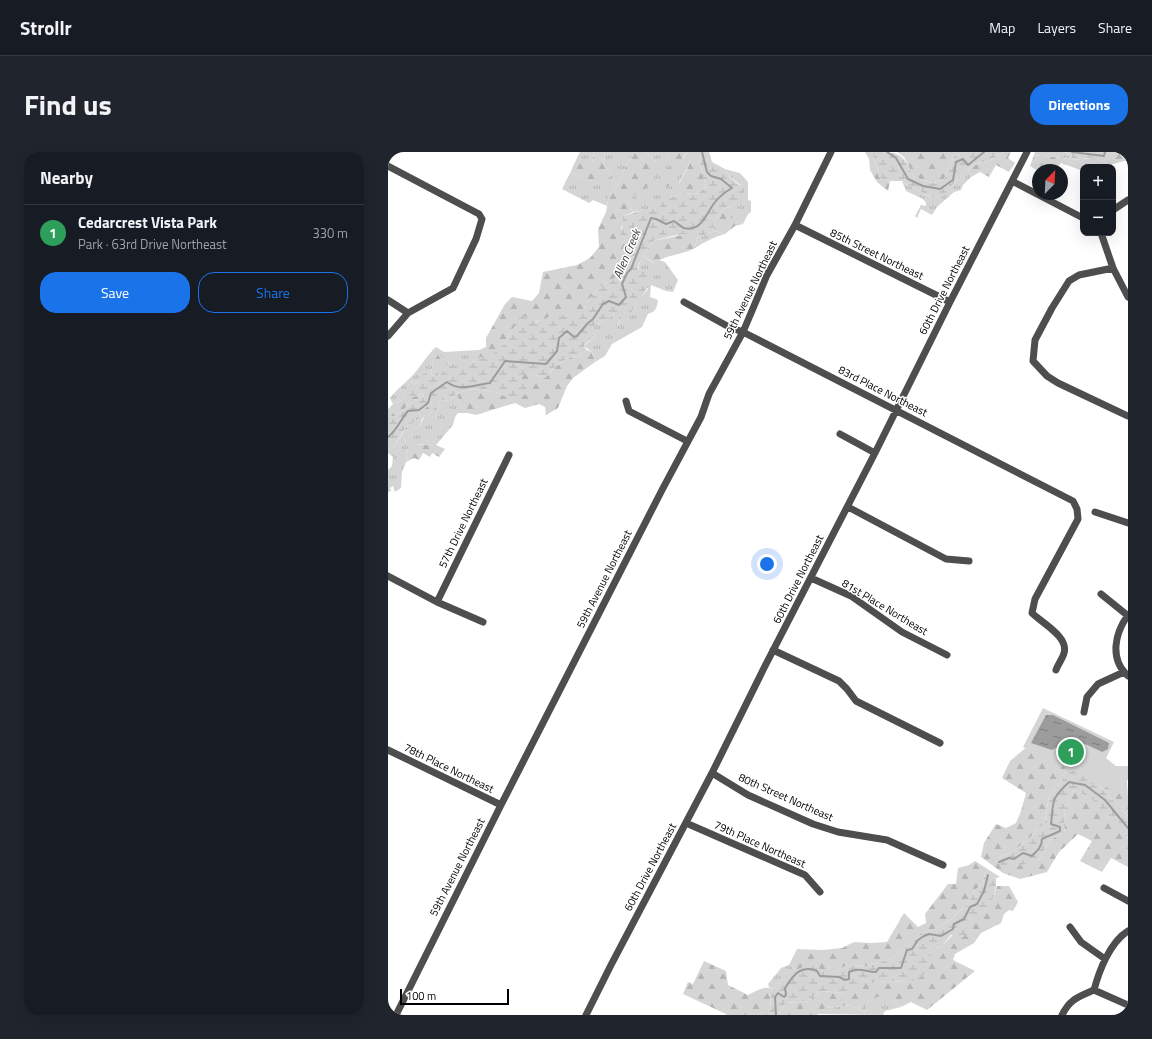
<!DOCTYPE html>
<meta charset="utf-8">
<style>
:root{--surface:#171b24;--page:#20242c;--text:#f1f3f6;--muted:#9ea1a6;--line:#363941;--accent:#1a73e8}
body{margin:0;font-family:"Titillium Web",sans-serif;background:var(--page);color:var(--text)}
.controls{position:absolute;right:12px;top:12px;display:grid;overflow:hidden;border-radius:8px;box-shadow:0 4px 16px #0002}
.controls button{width:36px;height:36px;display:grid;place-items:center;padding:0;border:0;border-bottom:1px solid var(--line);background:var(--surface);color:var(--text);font:20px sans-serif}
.compass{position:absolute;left:644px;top:12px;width:36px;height:36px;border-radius:50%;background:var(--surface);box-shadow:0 4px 16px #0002;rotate:24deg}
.scale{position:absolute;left:12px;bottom:10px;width:109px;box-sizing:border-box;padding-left:4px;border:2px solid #000;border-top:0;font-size:11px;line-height:14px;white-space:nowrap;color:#000;-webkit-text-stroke:3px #fff;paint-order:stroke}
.you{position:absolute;left:379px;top:412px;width:14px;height:14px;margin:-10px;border:3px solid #fff;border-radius:50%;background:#1a73e8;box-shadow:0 0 0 6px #1a73e833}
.badge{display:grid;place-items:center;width:26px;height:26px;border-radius:50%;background:var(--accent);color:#fff;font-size:13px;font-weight:700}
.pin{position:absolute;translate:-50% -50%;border:2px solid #fff;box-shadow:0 1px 4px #0006}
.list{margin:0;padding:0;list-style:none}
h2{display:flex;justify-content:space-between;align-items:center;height:52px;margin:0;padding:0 16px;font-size:17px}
h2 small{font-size:13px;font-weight:400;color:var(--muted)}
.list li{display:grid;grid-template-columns:26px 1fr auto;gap:12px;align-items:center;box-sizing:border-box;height:56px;padding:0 16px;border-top:1px solid var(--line)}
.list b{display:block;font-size:15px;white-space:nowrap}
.list p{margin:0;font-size:13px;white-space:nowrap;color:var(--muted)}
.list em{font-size:13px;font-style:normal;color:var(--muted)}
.actions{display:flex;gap:8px;padding:12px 16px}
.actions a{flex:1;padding:9px 0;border:1px solid var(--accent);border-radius:16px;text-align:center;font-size:14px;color:var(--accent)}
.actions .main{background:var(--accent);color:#fff}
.map{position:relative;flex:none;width:740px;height:863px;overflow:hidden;border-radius:16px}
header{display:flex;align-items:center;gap:24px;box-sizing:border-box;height:56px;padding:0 20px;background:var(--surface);border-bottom:1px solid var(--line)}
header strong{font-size:19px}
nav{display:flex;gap:22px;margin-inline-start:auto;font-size:14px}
.intro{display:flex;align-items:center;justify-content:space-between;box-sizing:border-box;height:96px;padding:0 24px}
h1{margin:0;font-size:28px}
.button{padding:10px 18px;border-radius:16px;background:var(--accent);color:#fff;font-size:14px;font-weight:700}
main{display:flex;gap:24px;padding:0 24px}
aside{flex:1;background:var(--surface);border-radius:16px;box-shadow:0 4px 16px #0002}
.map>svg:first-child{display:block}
.grass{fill:url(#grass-tufts)}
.forest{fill:url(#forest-firs)}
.wetland{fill:url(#wetland-marsh)}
.green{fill:#d5d5d5}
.water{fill:url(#water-ripples)}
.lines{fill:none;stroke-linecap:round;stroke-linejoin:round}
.stream{stroke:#9c9c9c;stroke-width:2}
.street{stroke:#4e4e4e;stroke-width:7}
.labels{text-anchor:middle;stroke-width:3;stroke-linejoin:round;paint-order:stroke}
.street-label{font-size:11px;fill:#000;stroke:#fff}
.water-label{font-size:12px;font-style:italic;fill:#3d3d3d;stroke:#fff}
</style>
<header>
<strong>Strollr</strong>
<nav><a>Map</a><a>Layers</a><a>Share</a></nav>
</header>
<div class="intro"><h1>Find us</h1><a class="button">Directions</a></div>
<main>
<aside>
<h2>Nearby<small></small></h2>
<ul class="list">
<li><span class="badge" style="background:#2e9e5b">1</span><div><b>Cedarcrest Vista Park</b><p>Park · 63rd Drive Northeast</p></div><em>330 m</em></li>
</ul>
<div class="actions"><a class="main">Save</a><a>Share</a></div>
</aside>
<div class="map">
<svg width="740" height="863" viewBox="0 0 740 863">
<defs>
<pattern id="grass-tufts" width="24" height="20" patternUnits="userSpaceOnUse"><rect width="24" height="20" fill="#d5d5d5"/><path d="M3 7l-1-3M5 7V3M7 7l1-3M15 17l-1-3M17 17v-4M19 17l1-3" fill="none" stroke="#b5b5b5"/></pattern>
<pattern id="forest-firs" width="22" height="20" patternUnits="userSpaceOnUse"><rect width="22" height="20" fill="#d5d5d5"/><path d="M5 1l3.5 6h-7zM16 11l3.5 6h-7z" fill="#b5b5b5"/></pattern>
<pattern id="wetland-marsh" width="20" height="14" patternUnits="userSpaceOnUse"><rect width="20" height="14" fill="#d5d5d5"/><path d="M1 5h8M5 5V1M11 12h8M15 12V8" fill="none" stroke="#b5b5b5"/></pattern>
<pattern id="water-ripples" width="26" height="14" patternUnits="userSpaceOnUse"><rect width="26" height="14" fill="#9c9c9c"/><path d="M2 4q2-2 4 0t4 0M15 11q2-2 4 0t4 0" fill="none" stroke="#7d7d7d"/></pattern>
</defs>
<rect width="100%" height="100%" fill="#fff"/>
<path class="grass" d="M192,0H206L204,10H187Z
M217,0H247L237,15L231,32L221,43L219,54L205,48L201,51L174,37L182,21L204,30L224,23L215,11Z
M258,0H281L278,6L295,7L299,0H313V3L311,8H302C300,18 295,22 291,31L296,40L282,46H273V54L266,57L245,60L240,50L243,45L256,37L269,10Z
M647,0H677L684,3L683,7L646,3Z
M697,0H721L718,9L698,6Z
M581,16L583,25L575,33L573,38L566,40L549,55L544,63L533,57L529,66L527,64L533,53L538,54V51L535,47L518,39L514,29L542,45L564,34Z
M337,17L352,21L360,30V48L363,49V60L360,62L355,72L341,66L342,55L345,54L357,36C348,30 342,26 337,17Z
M326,79L337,82C326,85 316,90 307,96L309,86Z
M255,104L265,111L271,108L277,110L290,128L285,140L278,139L263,133L262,145L270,148C269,155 268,160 260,162L254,175L224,192L217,204L207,210L204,200L196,194L206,185L204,175L225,163L229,174L237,160H244L249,150L260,137C253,123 246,118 255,104Z
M48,195L56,200L91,198C90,202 89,208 85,210C80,214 67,212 61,211L59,207L45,210L43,222L38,220L33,223L28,232L25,230L14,237L17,239L14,248L5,252L2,246C9,237 15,233 23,225C32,216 38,204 48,195Z
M69,241L72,252L80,255V261H70L67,265L65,273L48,293L26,292L20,296L18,310L14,320L13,336L7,340L5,334L2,336L3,339L0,340V318L4,314L5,305L0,301V298L6,294L14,282L18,290L24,278L32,274L36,265L48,266L51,249L63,248Z
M401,813L410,818C401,822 393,828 385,837L381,835L380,832L393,816Z
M487,845H501L513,855L497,859L495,863L430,862L438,856L462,853L478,861L477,853Z"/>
<path class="forest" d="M206,0H217L215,11L224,23L216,29L204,30L182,21L187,10H204Z
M247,0H258L269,10L273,15L256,38L243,45L240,50L245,60L235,64V72L233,76L235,90L242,95C241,105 238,110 231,116L232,125L226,126L224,129L215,132L200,148L196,157L191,160L178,163H165L154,168L127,174C121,183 115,196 105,202C99,205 93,205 87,209L91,198L98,195V186L117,152L124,145L144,149L151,141L155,120L189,113L202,106L211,95L210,77L218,60L221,43L231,32L237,15Z
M281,0H299L290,13L278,6Z
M477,0H484L492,26L502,29L500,39L489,30L482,18L481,7Z
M509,0H568L556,27L550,30L544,31L526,25L516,5Z
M615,0H623L620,6L627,11L621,20L608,13L601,25L592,20L583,25L581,16L593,10L599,11C603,7 613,4 615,0Z
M721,0H740V8L725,12L719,15H695V19L673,11L667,18L650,19L642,14L646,3L692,8C701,5 709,7 717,9Z
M302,8H311L318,35L307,43L296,40L291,32C295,23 301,17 302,8Z
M282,15L288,16L284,29L279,35L272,34C273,26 274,19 282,15Z
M342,55V66L355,72L347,74L337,82L326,79L325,70L335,57Z
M302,82L309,86L307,96C293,103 278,103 266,111L255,104L265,89L293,83Z
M199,198L204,200L207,210L185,226L179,234L170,256L158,263L157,255L151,252L137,256L127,251L88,263L80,261L79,255L72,252L69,241L86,237L108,240L117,244L141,237L129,226L140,221L157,226C167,215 177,204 192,204Z
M50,203L59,207L61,211L53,222L48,224L43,222L45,210Z
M17,239L25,245L35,241L36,244L20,253L10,264L0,265V257L5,252L14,248Z
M44,251L46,256L38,267L36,265L34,267L32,274L24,278V288L18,290L14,282L18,275L26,269L32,260Z
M25,292L48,293L57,297L51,305L44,301L42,305L35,301L31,308L26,306L18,310L20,296Z
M640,594L679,606L675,627L661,644L657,670L647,681L627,698L610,706L651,708L662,688L677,680C674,664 678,652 686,638L703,645L740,686V715L723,706L714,720L692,709L704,689L690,682L671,700L659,720L632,727L615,721L593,705L596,691L608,672L618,676L628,671L633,659L638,641L614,626L622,609Z
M715,632L740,645V664L711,634Z
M587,709L612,725L608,726L597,720L595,732L587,738L580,751L564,767L545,778L531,784L505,806L479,814L460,813L438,823L416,815L410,818L401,813L409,797L435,798L454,796L466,790L482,791L499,790L516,761L530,775L538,771L537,762L560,732H568L570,716L581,713Z
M609,734H621L630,750L625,759L621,758L616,762L613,771L593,781L586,791L567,802L565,808L587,819L539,858L523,850L513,855L501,845H487L477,853L478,861L462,853L438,856L429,863H390L398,851L420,849L433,839L456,841L473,827L484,831L497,829L521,830L542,797L553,795L580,767L597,760L605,747Z
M316,809L338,819L340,833L360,843C368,839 376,833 385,837L382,840L383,855L379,863H338V862L295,842L300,830L305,832Z"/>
<path class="wetland" d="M314,0H321L324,10L337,17L342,25L347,30L357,36L356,46L345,54L335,57L325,70L326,79L309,86C296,78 279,86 265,89L251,111L250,117L259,121C266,137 249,146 244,160H237L228,175L225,163L204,175C209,187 203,185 196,194L199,198L192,204C177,204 166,215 157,226L140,221L130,226L141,237L139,242L128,245L116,244L108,240L86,237L69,241L63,248L51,249L48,266L43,268L38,267L46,256L44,251L32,260L27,269L18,275L6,294L0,298V265L10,264L20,253L36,244L35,241L24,245L13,237L25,230L28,232L33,223L38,220L48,224L53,222L61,211L67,212L84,211L92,205L105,202L115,193L127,174L131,161L148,170L165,163H178L196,157L200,148L215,132L224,129L226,126L232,125L231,116C238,110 241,105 242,96L235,90L232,83L235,72V64L255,58L266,57L272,54L273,46L276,43L282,46L296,40L307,43L318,35L311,8Z
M484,0C512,0 514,0 526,25L544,31L550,30L556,27L568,0H615C613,4 603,7 599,11L593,10L581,16L556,42L542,45L514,29H502L492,26Z
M677,0H697L698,6L693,8L683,7L684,3Z
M679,606L722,627L711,634L740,664V686L703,646L686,638C678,653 674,664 677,680L662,688L651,708L619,717L613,713L610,706L627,698L647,681L657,670L661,644L675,627Z
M597,720L608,726C609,737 605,751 597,760C594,763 585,765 580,767L576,785L563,783L553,795L542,797L543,813L534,825L521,830L497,829L484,831L473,827L469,837L456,841L433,839L420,849L398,851L390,863H379L383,855L382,840C393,828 410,810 428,815C432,816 436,820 439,822L460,813L479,814L505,806L531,784L545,778L564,767L580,751L587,738L595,732Z"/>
<path class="green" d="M655,556L726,590L718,606L728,614H740V627L739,629L740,646L635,595Z"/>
<path class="water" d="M658,563H665L721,591L720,597L714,600C692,589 687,586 664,598L643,591Z"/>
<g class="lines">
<path class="stream" d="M499,0L508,6L520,27L535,34L552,37L565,28L568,10L575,7L580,13L596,0
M684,0L716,4L717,0
M0,285C9,278 13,267 20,259L31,258L40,251L43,241L59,230C72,240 86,233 102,231L117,209L158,212L169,199L171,186L179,179L186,185L189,184L199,172L205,167L215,152L221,149L231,153L238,145L234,132L239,121L243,117L263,66L268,67L278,72L286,69C289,71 293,75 296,76C313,81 319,60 327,50C332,44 337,40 344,36L333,27L323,24L319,20L314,0
M611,710L621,706L626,707L635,701L644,704C649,699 654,695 654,687L672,679V675L663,672C666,648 662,648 681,630L697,633L717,648L740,676
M388,863L387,845L390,841L396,845L398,843L397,836C405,824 412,812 429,819L432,824L451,825L457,828L461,827V820C473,815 477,820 488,820L491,816H513L519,798L524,797L530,788L536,784L541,782L553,784L565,777L566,772L576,767L582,755L589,752L596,739L600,723"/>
<path class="street" d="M0,14L91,62L94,67L88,87L65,136L20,161L0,184
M624,29L695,66
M725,58L740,48
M407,73L562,150
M713,81L725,116L740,145
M725,116L691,123L681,129L664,156L647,188L645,209L659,224L670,231L740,264
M0,148L20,161
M296,150L341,175L355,180L685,349L689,357L690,367L647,447L644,461C654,471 681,485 676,501C675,506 670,512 668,518
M238,249L241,259L299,289
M452,282L487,301
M460,355L558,407L581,409
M707,360L740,371
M0,424L49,450L95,470
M423,426L463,444L514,480L559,503
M713,442L739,463
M49,450L121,303
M740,463C727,481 721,507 740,524
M385,498L451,529L459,537L468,549L552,591
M696,560L699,545L710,532L736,520
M0,598L113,653
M324,621L360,643L425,672L450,680L499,688L555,713
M298,671L417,723L432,740
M716,736L740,749
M682,775L693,790L717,807
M706,838L740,853
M8,863L113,653L274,338L313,265L321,242L355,180L379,123L407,73L443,0
M198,863L223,813L324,621L376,516L487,301L562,150L639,0
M674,863C682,847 690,845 706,838C711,819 722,790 740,779"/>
</g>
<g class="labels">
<g class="street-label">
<text transform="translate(489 102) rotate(26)" y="4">85th Street Northeast</text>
<text transform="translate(362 138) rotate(-64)" y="4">59th Avenue Northeast</text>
<text transform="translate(556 138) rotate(-63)" y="4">60th Drive Northeast</text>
<text transform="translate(495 239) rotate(27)" y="4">83rd Place Northeast</text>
<text transform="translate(75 371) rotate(-64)" y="4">57th Drive Northeast</text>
<text transform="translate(216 427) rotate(-63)" y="4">59th Avenue Northeast</text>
<text transform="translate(410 427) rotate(-63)" y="4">60th Drive Northeast</text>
<text transform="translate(497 455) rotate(31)" y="4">81st Place Northeast</text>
<text transform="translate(61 616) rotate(26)" y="4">78th Place Northeast</text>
<text transform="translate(398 645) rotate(24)" y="4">80th Street Northeast</text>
<text transform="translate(372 692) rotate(24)" y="4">79th Place Northeast</text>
<text transform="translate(69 715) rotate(-63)" y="4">59th Avenue Northeast</text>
<text transform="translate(262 715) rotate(-62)" y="4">60th Drive Northeast</text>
</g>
<g class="water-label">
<text transform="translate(239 102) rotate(-67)" y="4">Allen Creek</text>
</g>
</g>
</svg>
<div class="controls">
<button>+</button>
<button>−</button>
</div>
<svg class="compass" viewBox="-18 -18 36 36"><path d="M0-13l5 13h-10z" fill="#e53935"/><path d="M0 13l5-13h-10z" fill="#9ea1a6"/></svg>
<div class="scale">100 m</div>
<div class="you"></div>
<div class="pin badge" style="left:683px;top:600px;background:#2e9e5b">1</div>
</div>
</main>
